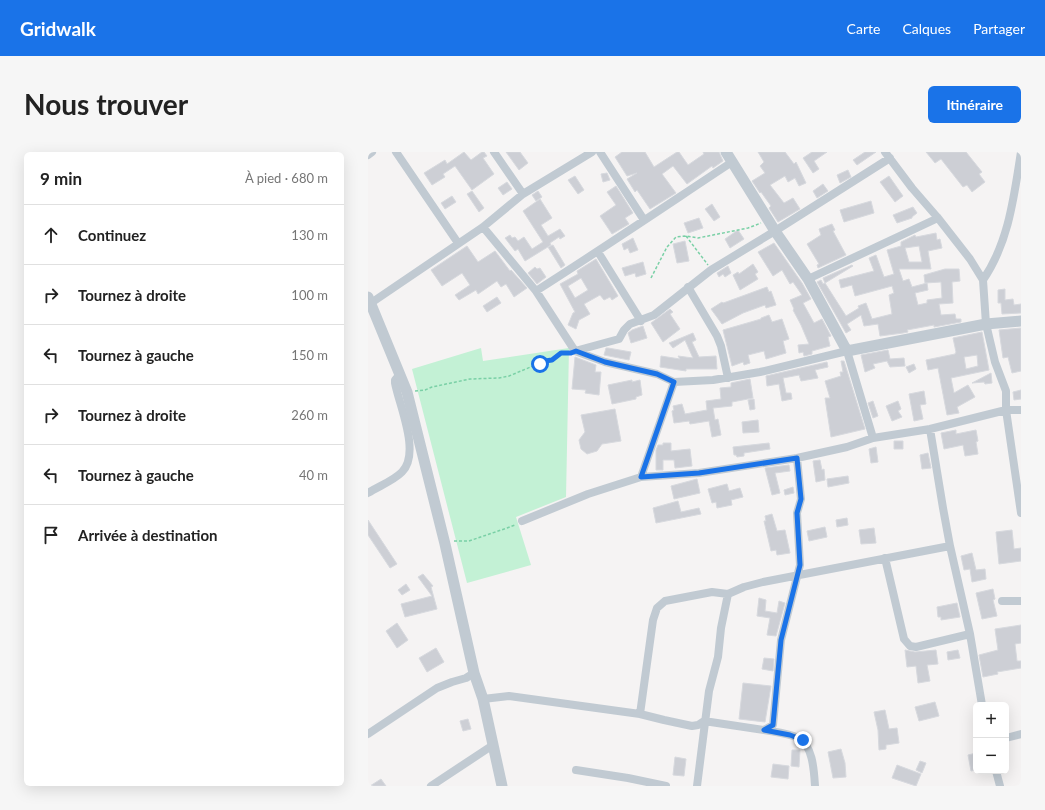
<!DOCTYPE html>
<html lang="fr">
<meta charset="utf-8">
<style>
:root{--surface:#fff;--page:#f6f6f6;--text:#222;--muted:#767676;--line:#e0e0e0;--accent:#1a73e8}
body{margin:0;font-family:Lato,sans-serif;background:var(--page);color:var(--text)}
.controls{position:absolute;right:12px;bottom:12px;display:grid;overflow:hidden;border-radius:6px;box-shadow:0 4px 16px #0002}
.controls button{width:36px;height:36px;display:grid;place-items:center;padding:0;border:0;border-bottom:1px solid var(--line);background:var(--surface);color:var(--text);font:20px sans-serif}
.stop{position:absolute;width:12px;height:12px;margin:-9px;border:3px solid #1a73e8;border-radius:50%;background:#fff}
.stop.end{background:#1a73e8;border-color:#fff;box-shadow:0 1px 4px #0008}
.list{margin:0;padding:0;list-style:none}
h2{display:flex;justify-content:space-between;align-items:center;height:52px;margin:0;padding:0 16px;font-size:17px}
h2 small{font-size:13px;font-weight:400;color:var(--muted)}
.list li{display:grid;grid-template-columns:26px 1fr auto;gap:12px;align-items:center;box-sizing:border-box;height:60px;padding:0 16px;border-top:1px solid var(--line)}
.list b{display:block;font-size:15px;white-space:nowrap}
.list em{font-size:13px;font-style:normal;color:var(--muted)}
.icon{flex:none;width:22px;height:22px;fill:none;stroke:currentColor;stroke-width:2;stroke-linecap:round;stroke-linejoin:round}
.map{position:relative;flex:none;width:653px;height:634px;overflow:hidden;border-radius:6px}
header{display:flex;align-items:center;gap:24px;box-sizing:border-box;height:56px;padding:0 20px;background:var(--accent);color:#fff}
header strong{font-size:19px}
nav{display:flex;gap:22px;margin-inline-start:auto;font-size:14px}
.intro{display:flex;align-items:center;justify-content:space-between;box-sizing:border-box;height:96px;padding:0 24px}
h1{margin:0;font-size:28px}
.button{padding:10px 18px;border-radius:6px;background:var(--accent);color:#fff;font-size:14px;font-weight:700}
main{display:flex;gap:24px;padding:0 24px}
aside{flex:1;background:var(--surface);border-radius:6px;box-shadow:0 4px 16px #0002}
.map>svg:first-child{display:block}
.green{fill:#c3f1d5}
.building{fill:#cdcfd5;stroke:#d7d9de;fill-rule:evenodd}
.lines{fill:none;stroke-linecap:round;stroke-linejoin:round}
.path{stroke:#7ad0a6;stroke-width:1.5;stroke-dasharray:3 2;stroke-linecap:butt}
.minor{stroke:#c1cad2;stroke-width:8}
.tertiary{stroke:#c1cad2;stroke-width:11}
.route{stroke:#1a73e8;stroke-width:5}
</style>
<header>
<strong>Gridwalk</strong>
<nav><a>Carte</a><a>Calques</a><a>Partager</a></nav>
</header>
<div class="intro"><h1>Nous trouver</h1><a class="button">Itinéraire</a></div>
<main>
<aside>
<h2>9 min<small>À pied · 680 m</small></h2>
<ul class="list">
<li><svg class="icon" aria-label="ahead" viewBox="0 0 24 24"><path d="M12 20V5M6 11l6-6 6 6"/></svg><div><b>Continuez</b></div><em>130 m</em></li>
<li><svg class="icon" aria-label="right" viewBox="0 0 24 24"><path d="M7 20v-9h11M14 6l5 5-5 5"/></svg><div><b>Tournez à droite</b></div><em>100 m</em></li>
<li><svg class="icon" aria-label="left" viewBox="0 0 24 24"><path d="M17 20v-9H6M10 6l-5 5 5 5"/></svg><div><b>Tournez à gauche</b></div><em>150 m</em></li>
<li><svg class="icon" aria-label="right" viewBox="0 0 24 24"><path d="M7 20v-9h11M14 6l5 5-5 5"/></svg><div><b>Tournez à droite</b></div><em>260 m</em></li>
<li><svg class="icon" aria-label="left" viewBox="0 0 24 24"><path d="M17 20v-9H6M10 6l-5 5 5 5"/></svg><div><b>Tournez à gauche</b></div><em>40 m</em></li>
<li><svg class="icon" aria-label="arrive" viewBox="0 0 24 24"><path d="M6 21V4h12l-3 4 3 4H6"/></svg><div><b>Arrivée à destination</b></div></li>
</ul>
</aside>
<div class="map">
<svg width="653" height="634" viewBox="0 0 653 634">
<rect width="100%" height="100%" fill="#f5f3f3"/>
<path class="green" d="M113,196L115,209L201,196L198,345L148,365L163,413L99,431L44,217Z"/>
<path class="building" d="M96,0L103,8L114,0H116L119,4L115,6L126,22L104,38L87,14L75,22L77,25L64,33L56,21L77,8L79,12Z
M138,0H152L160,11L151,18Z
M254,0H277L286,15L309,0H311L320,13L336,2L335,0H351L355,9L345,16L344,14L319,32L305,14L294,22L308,41L282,57L269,38L267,40L259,27L269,21L259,24L247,5Z
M390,0H417L426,12L428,10L438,31L431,34L427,26L420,30L417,24L402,33L416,51L425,46L432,57L410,70L401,56L403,54L393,40L392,41L384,29L397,21L392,14L396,10Z
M444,0H459L446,9L451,17L445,21L435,6Z
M497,0H508L489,13L485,8Z
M558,0H598L614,20L611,22L617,30L604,40L599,33L595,35L573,7L567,11Z
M480,18L483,25L472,31L469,23Z
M239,21L242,28L235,30L233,22Z
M207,24L216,38L210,42L200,28Z
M521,24L535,44L527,50L512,30Z
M139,30L144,37L135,43L130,36Z
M455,32L460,39L449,46L445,39Z
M248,34L265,61L257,66L261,72L244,82L232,64L248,53L239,40Z
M104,39L116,56L111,60L99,42Z
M170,39L174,45L168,49L164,43Z
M84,44L88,50L77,57L73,51Z
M172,47L184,66L173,73L180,84L192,77L197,84L192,87L191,85L182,91L183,93L157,109L150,97L147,99L137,86L142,83L144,86L147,85L150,89L156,85L164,97L175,90L155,59Z
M503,49L506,61L476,70L472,58Z
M344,52L352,65L346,69L337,57Z
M545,55L549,61L544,65V66L529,71L525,63Z
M331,66L335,76L320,81L316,71Z
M464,72L467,78L465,79L478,103L450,116L449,113L451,112L439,92L453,83L451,77Z
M370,78L376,87L362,96L357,87Z
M568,81L569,88L572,87L574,96L560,99L563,117H531L535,129L541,127L544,135L559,131L560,138L547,141L550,153L559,151V148L574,146L573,130L557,131L556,123L577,117H591L592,129L584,130L585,151L571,152L573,163L587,162L588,167H593V170L566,175V173L539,178L540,180L535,181L512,184L510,172L496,174L493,163L479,172L483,178L478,181L449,130L453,128L455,132L457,131L478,164L491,156L490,154L498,151L504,167L524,162L521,143L526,141L524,134L487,144L484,133L473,136L471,128L506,119L501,106L508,103L516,125L526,122L519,98L533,94V90L547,83L548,85ZM551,94L554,110H541L537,96Z
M265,86L270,98L262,101L260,96L256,98L254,92Z
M317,89L321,109L309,111L305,92Z
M406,91L434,131L443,147L435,151L446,171L454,167L463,184L460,185L462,194L444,199V202L436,204L435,200L431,201L430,193L441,192L433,173L425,158L426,157L422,148L434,143L425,130L422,132L414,118L405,124L390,100Z
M185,93L197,113L193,116L180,95Z
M99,94L110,110L127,99L142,119L143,118L159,136L146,145L138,132L133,135L129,129L110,142L108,138L91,148L87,143L102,133L94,121L74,134L63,118Z
M228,107L250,144L244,148L242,145L236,148L232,143L216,152L222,162L211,168L208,177L200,173L205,161L207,160L192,132L210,122L209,119ZM213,126L220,138L207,146L200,134Z
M275,110L278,122L268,125L267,121L257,124L254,116Z
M385,112L390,120L387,122L390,127L372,138L365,123L370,120L371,122Z
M484,113L485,114L457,131L455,126Z
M360,114L363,121L357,125L355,122L351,125L349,121Z
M167,115L169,117L172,116L178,125L169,132L160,121Z
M399,135L401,140L403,139L408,153L398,156L397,153L375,161L354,172L343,157L354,150L355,151L358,150Z
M637,137V148L645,147L646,153L653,152V161L634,162L633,151H630V138Z
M129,145L133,151L119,160L115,154Z
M302,157L305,160L302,162L312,177L295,190L283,171Z
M401,163L404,170L414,167L421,187L415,189L418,201L398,207L396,199L380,203L382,211L376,213L375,210L364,214L355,178L393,167V166Z
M275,174L279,186L263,191L260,181L264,178Z
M653,176V219L644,221L640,205L635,206L631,178Z
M614,180L621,218L583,226L586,241L600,233L607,245L589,255L591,261L579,263L570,216L560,218L558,208L587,202L588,200L585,186ZM609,203L610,214L598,217L596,205Z
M325,181L328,188L324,190L331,205L348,204L349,217H318V219L292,215L293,204L312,207L310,204L325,206L317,188L305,196L301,191Z
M238,196H240L263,200L261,208L236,203Z
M520,198L522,207L536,206L537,214L522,215L519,209L505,212L507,216L497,220L493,203Z
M207,205L228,213L227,220H233L231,243L217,241L218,238L204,237Z
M473,209H476L497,277L463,285L457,246H462L457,229L473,224L472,220H475Z
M459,210L460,215L447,218L450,226L433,229L431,223L415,226L418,241H423L424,247L414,249L411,232L399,234L398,224Z
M546,212L548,217L541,221L538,215Z
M623,221L624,231L617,232L616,230L604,231Z
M382,227L385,246L364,250V254L345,256L347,268L350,267L353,283L344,285L341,269L322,272L321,269L306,271L304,259L306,258L305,254L314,252L317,262L339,258L338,249L353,247L352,236L363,235V231Z
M264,228V230L272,228L274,243L268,245V247L244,252L240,233Z
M653,238V247L646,248L645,240Z
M556,239L558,252L552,253L555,267L546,269L541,242Z
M386,247L387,257L382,258L380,248Z
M505,249L510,264L505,266L500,251Z
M530,249L533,257L530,259L534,265L524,269L518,254Z
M247,257L253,289L234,292L229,299L219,302L213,297L211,288L217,280L213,263Z
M390,268L391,280L375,281L374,270Z
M588,278V282L608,278L610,289L608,290L610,302L597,304L595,293L576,297L573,281Z
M526,289H535V297H526Z
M295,291H303V299L322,297L324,314L307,316L306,308H295V318H288V298L290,293H295Z
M401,291L402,297L376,301V304L369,305L368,303H366L365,295Z
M508,295L510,310L503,311L501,297Z
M560,301L563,316L554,317L552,303Z
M452,308L454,318L456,317L457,328L448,330L445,309Z
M421,313L422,319L407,321L412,341L404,343L397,316Z
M480,324L481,331L460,335L459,327Z
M329,327L332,341L306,347L303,334Z
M359,332L361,339L372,336L375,345L363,348L364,353L349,356L348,350L344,351L340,337Z
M425,335L426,341L417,343L416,338Z
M310,349L313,360L331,356L333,362L288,371L285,356Z
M404,362L409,379L417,378L422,401L409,403L408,398L403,399L396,369H398L397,364Z
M479,366L480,373L469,375L468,368Z
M0,368L29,412L22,416L0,383Z
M457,375L459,385L441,389L439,379Z
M506,376L508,391L493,392L491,378Z
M644,378L646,397L653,396V409L631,412L628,380Z
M604,401L608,418L617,417L618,427L604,430L602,417L596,418L593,404Z
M55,422L65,434L63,435L69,457L37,465L33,452L64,444L50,425Z
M38,432L42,438L34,443L30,438Z
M625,437L627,447L625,448L629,464L614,467L608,441Z
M391,446L398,448L397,459L409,461L411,449L417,451L408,484L399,483L402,466L389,464Z
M589,451L592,465L573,468V465H570L569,455Z
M29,471L40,488L29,496L18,479Z
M653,473V491L647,492L649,509H653V516L629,520L630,522L615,525L611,503L630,498L627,477Z
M68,496L76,510L59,520L51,506Z
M537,498L547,500L568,498L570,512L559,513L562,529L550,531L548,514L539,515Z
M590,498L592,506L580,508L579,500Z
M396,506L406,507L405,519L394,517Z
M375,531L403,534L397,570L371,567Z
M567,550L571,564L551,569L547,555Z
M517,558L521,577L529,576L531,591L518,593V597L511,598L510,578L506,560Z
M100,567L103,577L95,579L92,569Z
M473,597L477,611L478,625L465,626L460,600Z
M424,598H432L431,615L423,614Z
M608,601V618L603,619L600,603Z
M307,605L318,607L316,624L305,623Z
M552,609L558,611L554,621L548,618Z
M405,612L421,614L420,627L403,625Z
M529,613L553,622L548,634L524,626Z
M13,627L18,634H2Z"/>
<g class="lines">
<path class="path" d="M318,84L340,113
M283,126L299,95L308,85L318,84L330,86L380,76L393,71
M47,239L57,238L64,235L102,227L131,226L141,224L177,209L184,208L193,201H200
M86,389H101L139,376L147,373"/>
<path class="minor" d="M28,0L90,91
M126,0L155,42
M232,0L276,68
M517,0L544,36L570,66L602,107L615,128L618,172L627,210L638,239V258L653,361
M0,3L4,0
M115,75L168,139L207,199L237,210L289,222L306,230L345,228L392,220L479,199L505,286
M230,100L273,169
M440,127L570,66
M615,128C641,90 646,44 653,0
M320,135L349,184L353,194L360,226
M168,139C234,97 299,53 364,10
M3,151L115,75L155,42L224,0
M207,199L251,187L256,178L262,172L286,163L343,118L407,79L522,6
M562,277L575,356L582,394L602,482L614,553
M273,325L306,230
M0,341C11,334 25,329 34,320C53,301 31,253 27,231V228L32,222
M154,369L220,342L273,325L331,321L429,306L479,295L505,286L562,277L638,258H653
M517,406L536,487L542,494L548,495L602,482
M634,449H653
M115,547L141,544L272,562L296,568L324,574L330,573L336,569L396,578L405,573L413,488L432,413L429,361L433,347L429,306
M272,562L285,468L289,456L297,449L344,440L360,442L376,435L395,430L582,394
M396,578C407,580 420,581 430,586C445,593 446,619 447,634
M0,582L69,536L84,530L98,526L106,521
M638,586L653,582
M208,618L260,626L298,634
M628,619L632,634
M63,634L125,593
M329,634L341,539L350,505L353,476L360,442"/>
<path class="tertiary" d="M358,0L407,79L440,127L479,199L618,172L653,169
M0,145L39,240L77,392L106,521L115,547L134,634"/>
</g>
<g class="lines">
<path class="route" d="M172,212L177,209L184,208L193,201H203L208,199L237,210L289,222L306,230L273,325L331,321L429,306L433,347L429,361L432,413L413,488L405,573L396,578L422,583L435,588"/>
</g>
</svg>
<div class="controls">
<button>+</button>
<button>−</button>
</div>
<div class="stop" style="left:172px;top:212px"></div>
<div class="stop end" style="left:435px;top:588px"></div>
</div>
</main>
